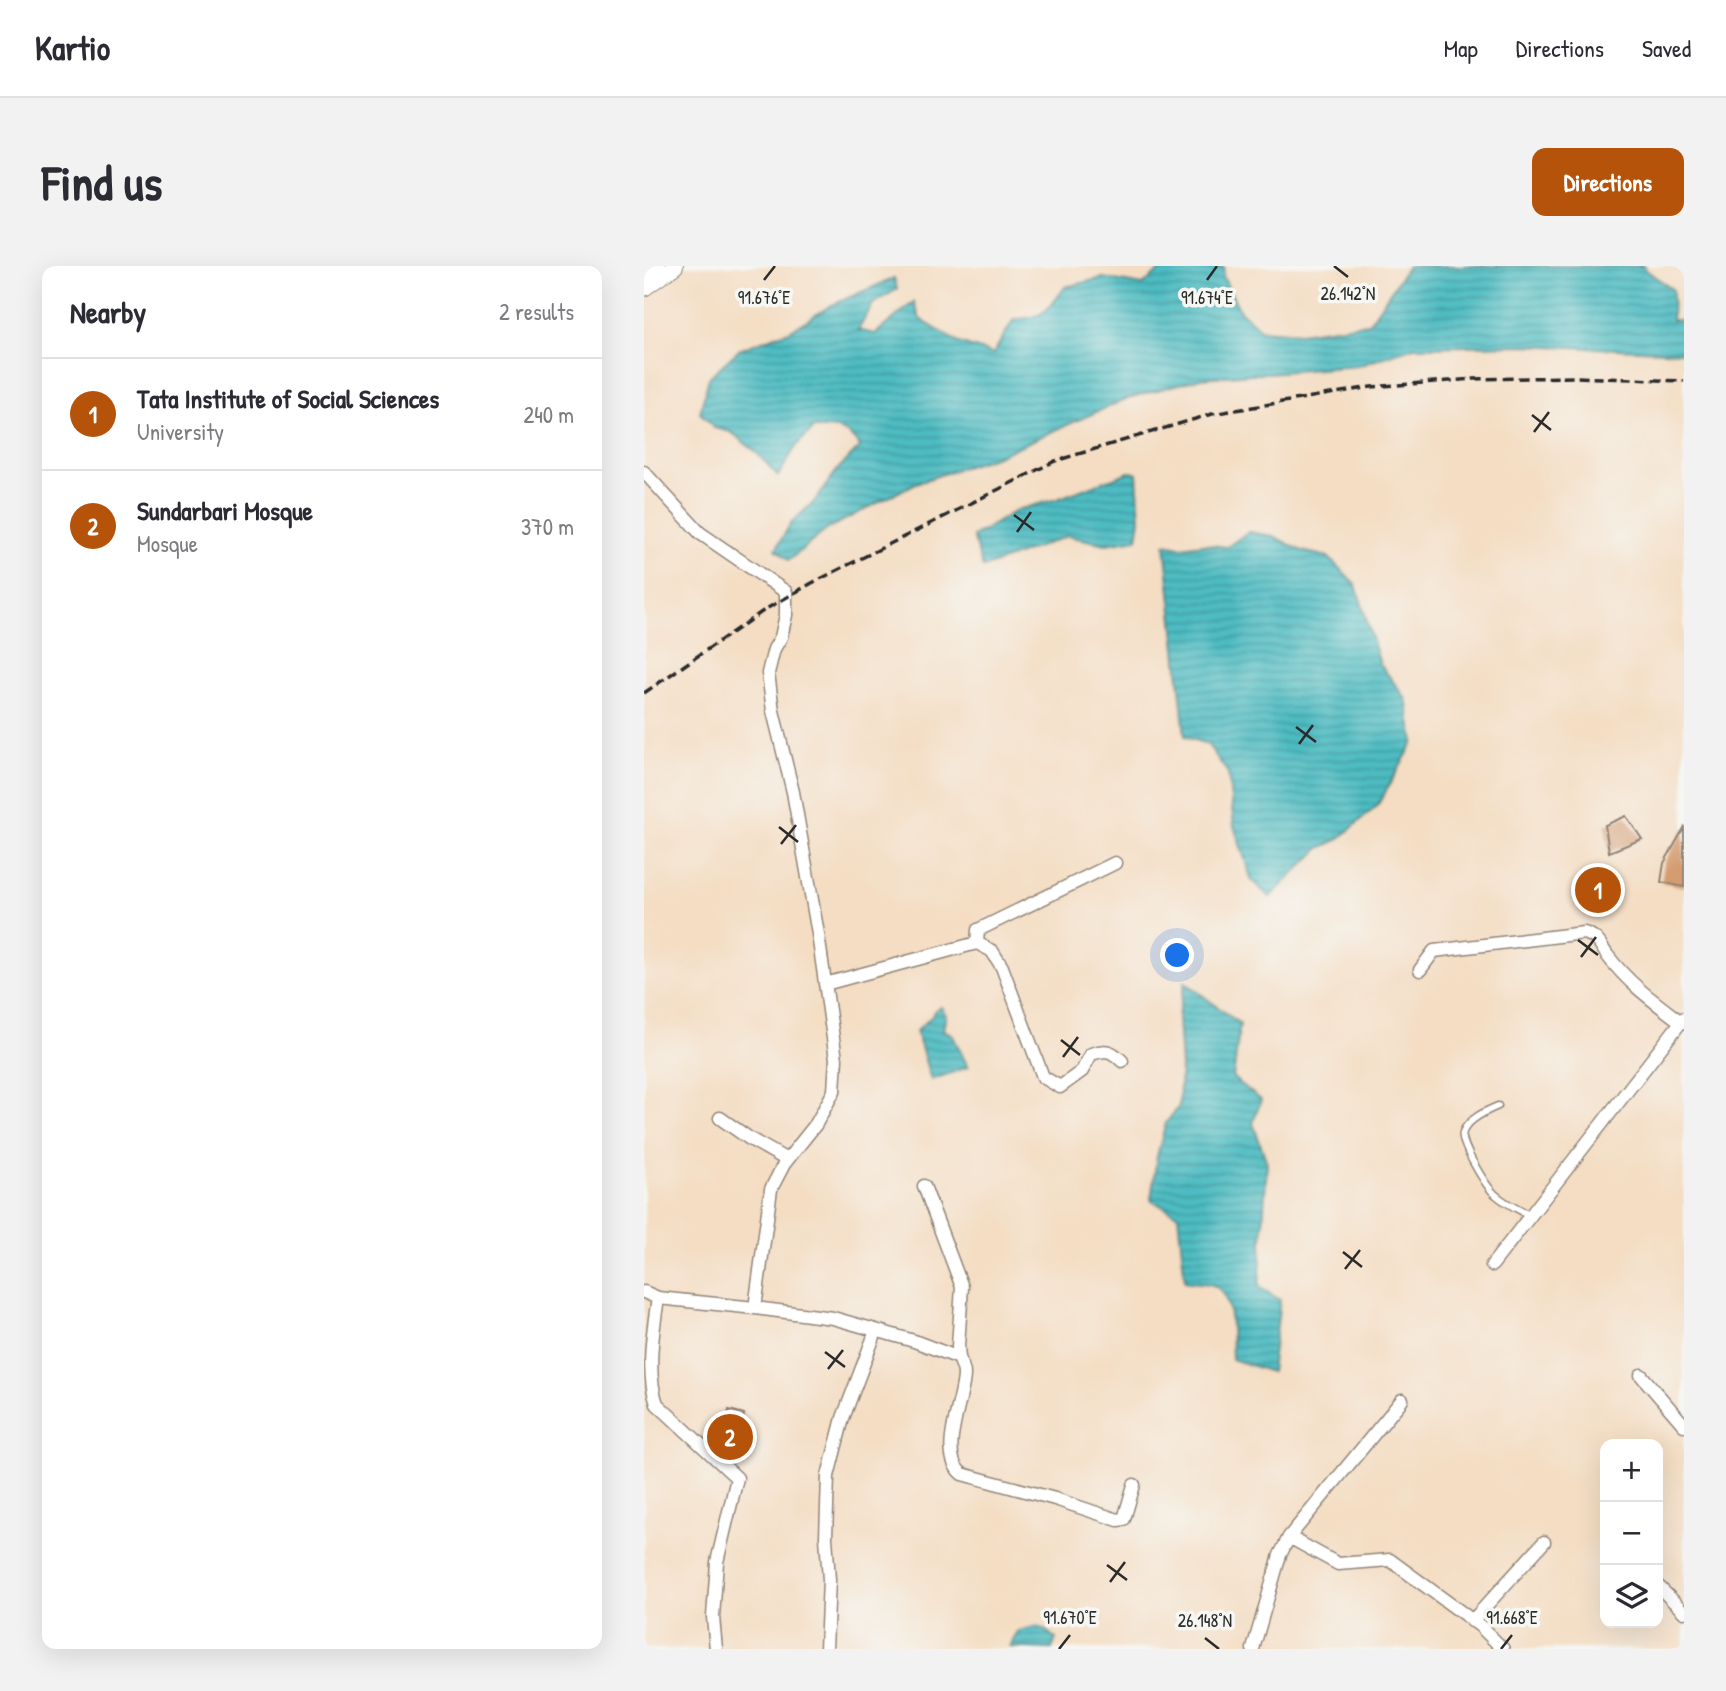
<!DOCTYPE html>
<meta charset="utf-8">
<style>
:root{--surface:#fff;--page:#f2f2f3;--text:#2b2b33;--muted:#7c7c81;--line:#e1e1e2;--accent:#b45309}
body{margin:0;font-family:"Patrick Hand",sans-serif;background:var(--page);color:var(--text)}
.controls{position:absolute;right:21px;bottom:21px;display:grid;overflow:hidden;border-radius:14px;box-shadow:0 7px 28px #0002}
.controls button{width:63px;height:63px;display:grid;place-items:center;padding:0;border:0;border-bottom:2px solid var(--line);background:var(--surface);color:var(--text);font:35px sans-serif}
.you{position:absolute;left:534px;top:690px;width:24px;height:24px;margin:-18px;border:5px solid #fff;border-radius:50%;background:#1a73e8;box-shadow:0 0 0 10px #1a73e833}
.badge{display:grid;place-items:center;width:46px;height:46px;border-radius:50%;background:var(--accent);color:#fff;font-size:23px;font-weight:700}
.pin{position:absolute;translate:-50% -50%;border:4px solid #fff;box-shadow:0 2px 7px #0006}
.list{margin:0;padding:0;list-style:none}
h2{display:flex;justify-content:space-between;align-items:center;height:91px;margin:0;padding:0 28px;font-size:30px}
h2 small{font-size:23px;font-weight:400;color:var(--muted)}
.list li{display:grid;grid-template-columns:46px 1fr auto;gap:21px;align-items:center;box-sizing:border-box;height:112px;padding:0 28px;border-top:2px solid var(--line)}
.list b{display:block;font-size:26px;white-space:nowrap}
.list p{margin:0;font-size:23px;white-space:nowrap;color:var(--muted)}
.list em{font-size:23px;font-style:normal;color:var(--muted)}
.icon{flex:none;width:38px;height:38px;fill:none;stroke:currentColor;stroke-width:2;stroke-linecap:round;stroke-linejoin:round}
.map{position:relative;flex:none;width:1040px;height:1383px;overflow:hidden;border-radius:14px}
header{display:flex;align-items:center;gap:42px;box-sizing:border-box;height:98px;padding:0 35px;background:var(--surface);border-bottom:2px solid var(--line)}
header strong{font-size:33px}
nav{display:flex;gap:38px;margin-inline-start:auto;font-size:24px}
.intro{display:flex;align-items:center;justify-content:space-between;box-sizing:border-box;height:168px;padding:0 42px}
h1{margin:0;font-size:49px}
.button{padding:18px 32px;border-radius:14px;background:var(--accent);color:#fff;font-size:24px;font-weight:700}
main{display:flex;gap:42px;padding:0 42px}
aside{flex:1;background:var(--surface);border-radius:14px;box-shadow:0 7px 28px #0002}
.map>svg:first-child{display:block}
.water{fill:url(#water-rules);stroke:#3c7476;stroke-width:2}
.building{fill:#d49c71}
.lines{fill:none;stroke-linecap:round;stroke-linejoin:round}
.service-casing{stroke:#908477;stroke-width:9}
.minor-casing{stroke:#908477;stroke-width:15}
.tertiary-casing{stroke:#908477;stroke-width:18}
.trunk-casing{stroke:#908477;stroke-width:24}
.service{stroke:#fff;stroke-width:6}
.minor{stroke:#fff;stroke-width:12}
.tertiary{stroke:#fff;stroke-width:16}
.trunk{stroke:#fff;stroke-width:21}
.rail{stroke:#2b2b2b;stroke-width:3.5;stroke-dasharray:10 5;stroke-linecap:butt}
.ticks{fill:none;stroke:#2b2b2b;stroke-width:2.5}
.ticks-label{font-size:18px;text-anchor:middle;fill:#2b2b2b;stroke:#f6f6f2;stroke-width:7;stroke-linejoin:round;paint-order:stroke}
</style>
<header>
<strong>Kartio</strong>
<nav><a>Map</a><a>Directions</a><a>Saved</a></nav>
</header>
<div class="intro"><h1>Find us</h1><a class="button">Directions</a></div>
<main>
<aside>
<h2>Nearby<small>2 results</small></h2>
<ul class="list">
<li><span class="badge">1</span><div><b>Tata Institute of Social Sciences</b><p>University</p></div><em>240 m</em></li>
<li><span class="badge">2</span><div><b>Sundarbari Mosque</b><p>Mosque</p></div><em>370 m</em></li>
</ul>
</aside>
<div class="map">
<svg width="1040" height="1383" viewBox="0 0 1040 1383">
<defs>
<pattern id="water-rules" width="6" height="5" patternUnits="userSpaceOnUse" patternTransform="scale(1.75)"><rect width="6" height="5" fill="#4dbcc2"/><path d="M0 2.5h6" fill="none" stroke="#40999e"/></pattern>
</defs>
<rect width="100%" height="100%" fill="#f6f6f2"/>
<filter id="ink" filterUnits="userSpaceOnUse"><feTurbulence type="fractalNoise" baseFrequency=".0143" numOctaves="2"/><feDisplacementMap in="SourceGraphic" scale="14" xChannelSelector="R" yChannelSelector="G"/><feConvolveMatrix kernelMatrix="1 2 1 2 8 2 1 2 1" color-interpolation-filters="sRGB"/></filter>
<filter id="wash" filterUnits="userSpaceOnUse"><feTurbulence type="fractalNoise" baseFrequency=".00686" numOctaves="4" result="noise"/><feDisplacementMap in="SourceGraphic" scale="28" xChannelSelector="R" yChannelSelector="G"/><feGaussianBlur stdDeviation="1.57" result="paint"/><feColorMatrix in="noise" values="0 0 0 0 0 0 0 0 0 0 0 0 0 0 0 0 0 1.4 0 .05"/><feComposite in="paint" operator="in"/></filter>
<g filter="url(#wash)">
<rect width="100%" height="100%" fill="#f4ddc3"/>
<path class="water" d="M521,0L580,1L579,11L596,45L617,64L656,67L725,57L764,0H1000L1002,4L1029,24L1028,54H1040V86L881,79L770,81L714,100L557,112L484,132L353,190L272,217L185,262L145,294L132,283L147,257L170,236L194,203L216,181C203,161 192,162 170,162L153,179L134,210L112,186L87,166L71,162L56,147L65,111L96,83L145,65L188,39L250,12L253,23L229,38L214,64L231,68L270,36L276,53L315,77L349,88L370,53C400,53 405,43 421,21L459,12L499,19Z
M485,206L493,207L496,254L493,273L462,278L423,270L339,302L329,271L373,244L413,233Z
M604,266L629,270L658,285L684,291L712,319L736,398L762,433L770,476L733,540L694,574L676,582L626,631L608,615L590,560L584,507L564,479L541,470L521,278L537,281L559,278L583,281Z
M541,716L596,758L589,812L617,834L609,857L623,897L615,1021L636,1034L627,1106L588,1093C587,1073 591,1028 569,1019C561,1016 549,1017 541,1015L534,949L507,934L513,890L522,857L535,840L537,801L534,750Z
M297,741L302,749L299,764L308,768L324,801L287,814L272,765L288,750L290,745Z
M390,1361L400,1363L412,1373L408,1383L366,1381L374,1365Z"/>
<g id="blocks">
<path class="building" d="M982,550L998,573L965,586L961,559Z
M1040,562V621L1017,616L1020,597Z
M85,1144L100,1148L90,1194L76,1184Z"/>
</g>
</g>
<g filter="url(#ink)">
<use href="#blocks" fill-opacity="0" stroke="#908477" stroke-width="2"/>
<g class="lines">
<g class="service-casing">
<path id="service" d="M854,840C842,845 824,853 819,866C815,877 843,922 852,929C862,938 874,943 885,949"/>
</g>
<g class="minor-casing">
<path id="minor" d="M0,206L56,267L142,326V349L137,371L130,383L124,407L129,445L149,526L174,668L192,793L190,825L172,858L140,898L127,923L111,1042L14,1032C9,1065 2,1106 13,1138L93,1212L73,1296L69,1351L72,1383
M333,677L334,664L471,597
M776,704L790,685L940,667C954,671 955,677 963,689C985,718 1008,734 1037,756
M181,718L333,677L348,685L358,701L399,811L416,821L438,805L447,788C462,783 467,784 478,795
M76,852L106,873L143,894
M280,920L318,1021L314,1080L315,1092
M848,999L1040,752
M0,1026L14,1032
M111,1042L189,1052L270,1075L315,1092C317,1097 320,1103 320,1108C320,1135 293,1187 318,1208L411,1233L474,1254L480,1253L490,1219
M997,1109L1040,1159
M645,1271L694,1298L746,1294L836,1360L859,1383
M1014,1320L1040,1346
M828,1355L900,1276
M182,1383L185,1314L182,1271L184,1210L199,1152L232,1065
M609,1383L636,1289L645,1271L758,1134"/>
</g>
<g class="tertiary-casing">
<path id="tertiary" d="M0,22L31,0"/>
</g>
<g class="trunk-casing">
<path id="trunk" d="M0,7L10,0"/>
</g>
<use href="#service" class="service"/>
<use href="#minor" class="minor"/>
<use href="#tertiary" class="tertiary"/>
<use href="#trunk" class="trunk"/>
<path class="rail" d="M0,427L122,343L168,317L411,195L568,148L727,121L830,113L931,111L1040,115"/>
</g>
</g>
<path class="ticks" d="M690,0L704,11M120,14L131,0M563,14L573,0M888,149L907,164M890,166L905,146M370,249L390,264M373,266L387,246M652,461L672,476M655,478L669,459M135,561L154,576M137,578L152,559M934,674L954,689M937,691L952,671M417,774L436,789M419,791L434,771M699,986L718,1001M701,1003L716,984M181,1086L201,1101M184,1103L199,1084M463,1299L483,1314M466,1316L481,1296M561,1372L575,1383M415,1383L426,1369M857,1383L868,1369"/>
<g class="ticks-label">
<text x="704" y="34">26.142°N</text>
<text x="120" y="38">91.676°E</text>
<text x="563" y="38">91.674°E</text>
<text x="426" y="1358">91.670°E</text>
<text x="868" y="1358">91.668°E</text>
<text x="561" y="1361">26.148°N</text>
</g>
</svg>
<div class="controls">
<button>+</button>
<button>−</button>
<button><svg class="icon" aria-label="layers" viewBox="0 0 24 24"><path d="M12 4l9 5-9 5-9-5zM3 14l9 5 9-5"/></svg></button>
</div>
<div class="you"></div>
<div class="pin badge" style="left:954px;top:624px">1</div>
<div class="pin badge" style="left:86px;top:1171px">2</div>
</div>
</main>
